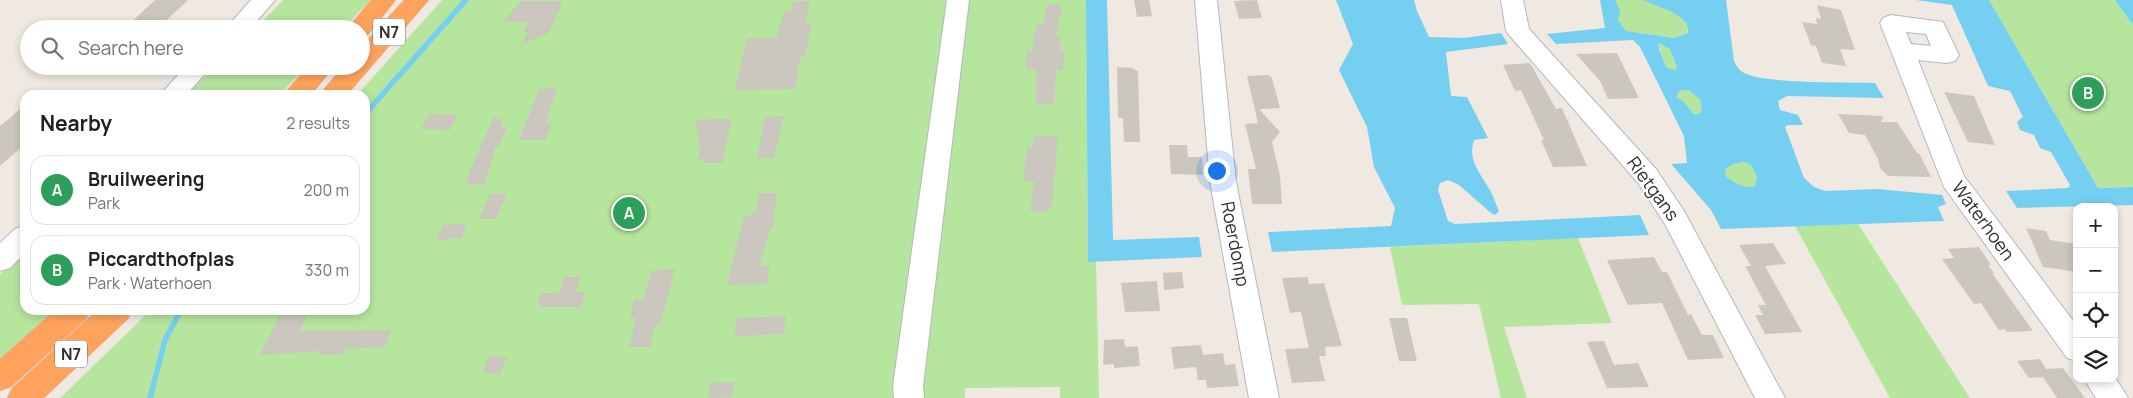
<!DOCTYPE html>
<meta charset="utf-8">
<style>
:root{--surface:#fff;--page:#f6f6f6;--text:#202124;--muted:#757577;--line:#e0e0e0;--accent:#0f766e}
body{margin:0;font-family:Manrope,sans-serif;background:var(--page);color:var(--text)}
.controls{position:absolute;right:15px;bottom:15px;display:grid;overflow:hidden;border-radius:10px;box-shadow:0 2px 8px #0003}
.controls button{width:45px;height:45px;display:grid;place-items:center;padding:0;border:0;border-bottom:1px solid var(--line);background:var(--surface);color:var(--text);font:25px sans-serif}
.you{position:absolute;left:1216px;top:170px;width:18px;height:18px;margin:-12px;border:4px solid #fff;border-radius:50%;background:#1a73e8;box-shadow:0 0 0 8px #1a73e833}
.badge{display:grid;place-items:center;width:32px;height:32px;border-radius:50%;background:var(--accent);color:#fff;font-size:16px;font-weight:700}
.pin{position:absolute;translate:-50% -50%;border:2px solid #fff;box-shadow:0 1px 5px #0006}
.list{margin:0;padding:0;list-style:none}
h2{display:flex;justify-content:space-between;align-items:center;height:65px;margin:0;padding:0 20px;font-size:21px}
h2 small{font-size:16px;font-weight:400;color:var(--muted)}
.list li{display:grid;grid-template-columns:32px 1fr auto;gap:15px;align-items:center;box-sizing:border-box;height:70px;margin:0 10px 10px;padding:0 10px;border:1px solid var(--line);border-radius:15px}
.list b{display:block;font-size:19px;white-space:nowrap}
.list p{margin:0;font-size:16px;white-space:nowrap;color:var(--muted)}
.list em{font-size:16px;font-style:normal;color:var(--muted)}
.icon{flex:none;width:28px;height:28px;fill:none;stroke:currentColor;stroke-width:2;stroke-linecap:round;stroke-linejoin:round}
.map{position:relative;flex:none;width:2133px;height:398px;overflow:hidden}
.search{position:absolute;background:var(--surface);box-shadow:0 2px 8px #0003;left:20px;top:20px;width:350px;height:55px;display:flex;align-items:center;gap:12px;box-sizing:border-box;padding:0 18px;border-radius:28px;color:var(--muted);font-size:19px}
.panel{position:absolute;background:var(--surface);box-shadow:0 2px 8px #0003;left:20px;top:90px;width:350px;height:225px;border-radius:15px}
.map>svg:first-child{display:block}
.green{fill:#b6e59e}
.water{fill:#75cff0;fill-rule:evenodd}
.lines{fill:none;stroke-linecap:round;stroke-linejoin:round}
.stream{stroke:#75cff0;stroke-width:5.5}
.building{fill:#cbc7bf}
.minor-casing{stroke:#b4b7c1;stroke-width:2}
.highway-casing{stroke:#c9c9c9;stroke-width:1}
.minor{fill:#fff;fill-rule:evenodd}
.highway{fill:#ffa35c;fill-rule:evenodd}
.labels{text-anchor:middle;stroke-width:4;stroke-linejoin:round;paint-order:stroke}
.shield{fill:#fff;stroke:#6d6d6d;stroke-width:1}
.shield-label{font-size:16px;font-weight:bold;fill:#2e2e2e}
.street-label{font-size:18px;fill:#2e2e2e;stroke:#fff}
</style>
<div class="map">
<svg width="2133" height="398" viewBox="0 0 2133 398">
<rect width="100%" height="100%" fill="#efe9e1"/>
<path class="green" d="M283,0H370L343,29H255Z
M442,0H1086L1088,261H1096L1099,398H1060V387L965,388V398H60L151,310H365V95H357Z
M1615,0C1624,0 1635,0 1643,0C1657,4 1690,16 1688,33L1674,38L1626,31L1618,20Z
M1989,0H2133V187L2098,188Z
M1659,43L1670,49L1677,69L1675,71L1667,68L1658,44Z
M216,66H307L279,95H186Z
M1688,90L1700,99L1702,111L1699,114H1694L1683,101L1676,97L1679,91Z
M1744,162L1751,165L1757,177L1755,186C1744,189 1733,184 1725,175V170L1733,164Z
M1858,224L1970,398H1890L1795,226Z
M1578,238L1612,323L1504,327L1527,398H1501L1479,304L1402,305L1390,247Z
M25,251V310H59L0,363V274Z"/>
<path class="water" d="M1086,0H1107L1113,240L1199,237L1202,257L1088,262Z
M1336,0H1414L1417,11L1429,37L1464,38L1501,33L1508,44L1446,52L1451,96L1467,97L1488,138L1474,140C1467,161 1481,174 1491,192C1494,198 1496,205 1499,211L1495,215L1491,213L1459,185L1448,180L1440,183L1438,190L1448,221L1455,224L1640,215L1649,235L1272,252L1268,232L1391,226L1395,208L1374,167L1367,127L1339,70L1353,44Z
M1600,0H1615L1620,11L1618,20L1626,31L1674,38L1688,33C1691,15 1656,6 1643,0H1726L1734,61C1737,67 1739,70 1744,73C1766,84 1847,82 1875,83L1884,98L1787,96L1778,101L1780,110L1798,115L1803,125H1788L1785,127L1804,178L1814,187L1825,191L1877,189L1942,195L1946,204L1938,207L1944,221L1721,229L1711,210L1671,164L1687,163L1684,136L1640,47L1633,40L1556,44L1547,34L1605,28ZM1659,43L1670,49L1677,68L1675,70L1667,68L1659,49ZM1688,90L1700,99L1702,111L1699,114H1694L1683,101L1676,97L1679,91ZM1744,162L1751,165L1757,177L1755,186C1744,189 1733,183 1725,175V170L1733,164Z
M1916,0H1989L2098,188L2133,187V205L2017,208L2006,191L2068,188L2070,185L2051,152L2040,148L2034,135L2020,130L2017,122L2023,117L2010,91L1988,86L1952,5Z
M2115,0H2133V25Z"/>
<g class="lines">
<path class="stream" d="M365,114L466,0
M150,398L165,340L181,310"/>
</g>
<path class="building" d="M155,0H188L157,29H124Z
M1134,0H1149L1152,16L1137,17Z
M1257,0L1262,18L1239,19L1234,1Z
M520,1H563L549,33L522,44L528,32H524L529,22H504Z
M793,1H810L806,24H812L805,57H800L795,89L735,90L747,38H776L785,11H791Z
M1047,4L1062,5L1056,36H1060V51H1064L1063,70H1056L1054,105L1036,104V70L1026,69V51H1033V36L1038,24H1044Z
M1817,5L1841,10L1855,50L1840,49L1846,66L1822,63L1816,46L1811,45L1802,22L1817,24L1816,18L1821,19Z
M1617,53L1639,98L1608,99L1600,81L1576,54Z
M1530,63L1556,109L1562,108L1587,166L1553,167L1541,140H1544L1521,90L1515,91L1503,65Z
M1117,67L1132,68L1138,71L1140,142H1124L1123,118H1118Z
M1268,75L1272,78L1280,108L1259,109L1280,132L1272,142L1280,176L1282,204H1252L1248,169H1256L1245,124L1258,123L1247,76Z
M557,87L546,123H552L545,140H519L539,90Z
M1944,92L1974,96L1995,145L1968,142Z
M25,105V144L0,166V126Z
M429,114L457,115L450,130L421,129Z
M1838,114L1883,116L1881,122H1897L1917,153H1919L1931,177L1888,176L1880,168L1878,159L1865,135L1849,133Z
M784,116L774,158H757L765,117Z
M494,117L502,120L500,127H507L498,148H495L485,184L466,185L471,168Z
M714,119H732L722,163H704L705,159L697,160L700,149L695,120Z
M1034,136H1058L1052,207H1049V212L1030,211L1034,181H1023L1027,147H1033Z
M1169,145H1187L1188,157H1202L1203,175L1171,174Z
M759,193H777L773,227H770L760,266H770L767,284L727,285L744,216H751L752,213L755,212Z
M490,194H507L496,219H479Z
M467,224L462,238L437,240L442,225Z
M2026,228L2046,231L2050,240L2077,244V272L2043,267Z
M1773,243L1786,264L1765,266L1802,332L1765,334L1755,315H1763L1758,305H1766L1745,266H1751L1739,245Z
M1979,247L1991,265H1988L1994,273H1992L2033,331L2007,332L2005,329L1999,330L1981,303L1974,304L1942,259L1954,258L1948,249Z
M1654,257L1662,272H1667L1688,315L1691,314L1702,335H1713L1724,358L1688,360L1662,303L1628,305L1607,260Z
M675,269L660,325H655L650,347H629L636,318H630L634,300L644,299L651,271Z
M1182,272L1184,288L1164,290L1163,273Z
M564,277H581L576,292H585L581,307H539V293H559Z
M1308,277L1309,284L1324,283L1342,346L1325,347L1326,356H1319L1325,381L1292,383L1285,349L1309,348L1301,312L1290,313L1282,278Z
M1157,281L1160,311L1125,312L1121,283Z
M282,310H310L300,331L391,330L385,347L346,349L344,354L318,355L320,351L260,355Z
M786,316L784,334L734,336L737,318Z
M1389,318H1407L1417,361H1399Z
M1124,339L1125,347L1138,346L1140,366L1114,368V364L1103,365L1104,340Z
M1604,341L1614,365L1638,363L1649,387L1607,388L1587,342Z
M1201,345L1203,355L1223,353L1225,365L1235,364L1239,386L1207,388L1206,380H1198L1196,367L1174,369L1171,347Z
M489,356L507,357L500,374L483,373Z
M2040,359L2046,369L2063,368L2085,398H2057L2043,377L2029,378L2017,361Z
M711,382L735,383L732,397L708,398Z"/>
<g class="lines">
<g class="minor-casing">
<path id="minor" d="M251,0H275L250,29H225Z
M947,0H969L923,386L924,398H894L893,386Z
M1195,0H1217L1236,182L1279,398H1249L1210,182Z
M1501,0H1523L1529,29L1656,169L1684,211L1785,398H1755L1665,224L1638,183L1510,36L1506,31Z
M1891,15L1943,22L1959,55L1955,61L1947,63L1918,60L1964,176L2077,326V361L2067,358L1944,187L1880,23L1883,18ZM1906,32L1926,34L1931,46L1911,44Z
M186,66H212L186,95H160Z
M25,225V253L10,268L0,271V243L15,229Z
M2114,376L2128,398H2096L2084,379H2114Z"/>
</g>
<g class="highway-casing">
<path id="highway" d="M371,0H396L368,35L361,36V29H347Z
M404,0H429L347,95H319L343,66H361V47Z
M308,66H335L311,95H283Z
M55,310H90L86,319L11,387L0,391V359Z
M97,310H132L128,319L44,398H7L12,388Z"/>
</g>
<use href="#minor" class="minor"/>
<use href="#highway" class="highway"/>
</g>
<g class="labels">
<g class="shield">
<rect x="373" y="18.5" width="32" height="27" rx="4"/>
<rect x="55" y="340.5" width="32" height="27" rx="4"/>
</g>
<g class="shield-label">
<text x="389" y="38">N7</text>
<text x="71" y="360">N7</text>
</g>
<g class="street-label">
<text transform="translate(1653 189) rotate(54)" y="6">Rietgans</text>
<text transform="translate(1983 221) rotate(54)" y="6">Waterhoen</text>
<text transform="translate(1235 244) rotate(79)" y="6">Roerdomp</text>
</g>
</g>
</svg>
<div class="controls">
<button>+</button>
<button>−</button>
<button><svg class="icon" aria-label="locate" viewBox="0 0 24 24"><circle cx="12" cy="12" r="6"/><path d="M12 2v4M12 18v4M2 12h4M18 12h4"/></svg></button>
<button><svg class="icon" aria-label="layers" viewBox="0 0 24 24"><path d="M12 4l9 5-9 5-9-5zM3 14l9 5 9-5"/></svg></button>
</div>
<div class="you"></div>
<div class="pin badge" style="left:629px;top:213px;background:#2e9e5b">A</div>
<div class="pin badge" style="left:2088px;top:93px;background:#2e9e5b">B</div>
<div class="search"><svg class="icon" aria-label="search" viewBox="0 0 24 24"><circle cx="10" cy="10" r="6"/><path d="M15 15l6 6"/></svg>Search here</div>
<section class="panel">
<h2>Nearby<small>2 results</small></h2>
<ul class="list">
<li><span class="badge" style="background:#2e9e5b">A</span><div><b>Bruilweering</b><p>Park</p></div><em>200 m</em></li>
<li><span class="badge" style="background:#2e9e5b">B</span><div><b>Piccardthofplas</b><p>Park · Waterhoen</p></div><em>330 m</em></li>
</ul>
</section>
</div>
